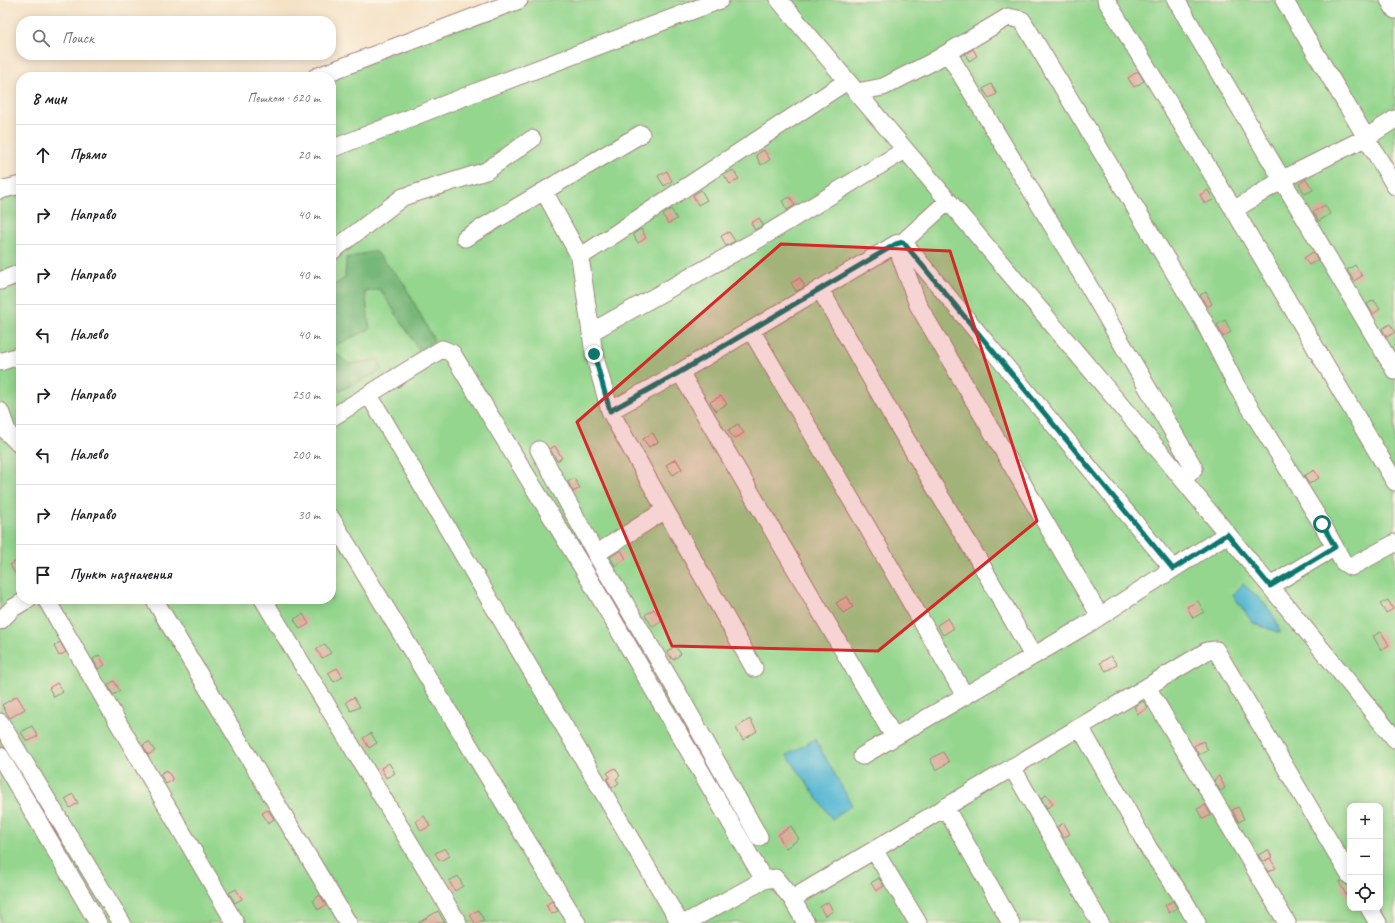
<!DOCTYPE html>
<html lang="ru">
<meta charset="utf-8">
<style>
:root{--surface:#fff;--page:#f6f6f6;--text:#202124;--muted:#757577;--line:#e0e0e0}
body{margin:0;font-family:Caveat,sans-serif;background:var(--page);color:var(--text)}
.controls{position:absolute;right:12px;bottom:12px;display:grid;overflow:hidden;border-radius:8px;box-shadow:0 2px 10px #0003}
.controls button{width:36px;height:36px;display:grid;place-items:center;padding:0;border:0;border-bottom:1px solid var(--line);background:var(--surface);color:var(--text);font:20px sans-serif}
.stop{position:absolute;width:12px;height:12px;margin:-9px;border:3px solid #0f766e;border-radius:50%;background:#fff}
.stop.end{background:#0f766e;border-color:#fff;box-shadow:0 1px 4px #0008}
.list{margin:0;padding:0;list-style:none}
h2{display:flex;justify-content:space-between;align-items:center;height:52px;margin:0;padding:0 16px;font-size:17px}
h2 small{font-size:13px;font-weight:400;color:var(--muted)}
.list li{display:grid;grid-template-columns:26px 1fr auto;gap:12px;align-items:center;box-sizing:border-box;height:60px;padding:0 16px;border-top:1px solid var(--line)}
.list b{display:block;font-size:15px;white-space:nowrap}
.list em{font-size:13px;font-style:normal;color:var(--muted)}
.icon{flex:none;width:22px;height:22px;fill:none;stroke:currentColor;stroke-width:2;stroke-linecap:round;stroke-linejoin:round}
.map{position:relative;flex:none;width:1395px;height:923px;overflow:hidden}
.search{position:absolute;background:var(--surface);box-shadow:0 2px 10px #0003;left:16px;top:16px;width:320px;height:44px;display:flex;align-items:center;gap:10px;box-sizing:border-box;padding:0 14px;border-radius:16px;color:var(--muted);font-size:15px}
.panel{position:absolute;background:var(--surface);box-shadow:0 2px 10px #0003;left:16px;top:72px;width:320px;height:532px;border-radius:16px}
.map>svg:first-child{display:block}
.green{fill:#94d68e;stroke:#6f7a5c;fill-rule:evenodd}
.forest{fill:#77b779;stroke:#606b52}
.water{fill:#54b7d3;stroke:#4f6b7f}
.building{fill:#dcac9a}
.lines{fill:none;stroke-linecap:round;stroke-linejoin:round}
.minor-casing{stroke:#a0817a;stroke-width:19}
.minor{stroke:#fff;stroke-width:17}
.route{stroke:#0f766e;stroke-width:5}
.marked{fill:#d62828;fill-opacity:0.2;stroke:#d62828;stroke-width:3;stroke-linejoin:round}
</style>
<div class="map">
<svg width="1395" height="923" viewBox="0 0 1395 923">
<rect width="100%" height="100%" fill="#fcf5e5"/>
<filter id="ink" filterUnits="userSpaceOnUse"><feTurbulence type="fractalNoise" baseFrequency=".025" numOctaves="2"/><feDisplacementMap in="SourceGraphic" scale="8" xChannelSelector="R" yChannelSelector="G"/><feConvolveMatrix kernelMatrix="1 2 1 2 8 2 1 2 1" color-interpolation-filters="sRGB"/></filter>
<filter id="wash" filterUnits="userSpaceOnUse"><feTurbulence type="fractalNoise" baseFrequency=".012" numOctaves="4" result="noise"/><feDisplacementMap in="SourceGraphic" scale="16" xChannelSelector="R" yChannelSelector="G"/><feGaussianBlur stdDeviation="0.9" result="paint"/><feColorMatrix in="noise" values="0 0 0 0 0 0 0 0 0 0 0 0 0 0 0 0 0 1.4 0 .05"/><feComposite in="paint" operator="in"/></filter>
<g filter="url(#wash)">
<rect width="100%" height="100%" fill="#f5e3c8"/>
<path class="green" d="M519,0H1395V923H0V190L21,185V599H331V77ZM1350,806H1380V908H1350Z"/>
<path class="forest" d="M375,251L403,282L434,340L420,351L380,289L365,292L370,329L331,347V287L345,278L346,258Z
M331,350L349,364L378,359L383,370L339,391L331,376Z"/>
<path class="water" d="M1243,584C1260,599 1274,609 1280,633L1253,623L1233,595Z
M815,739L852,805L832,819L787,755Z"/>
<g id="blocks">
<path class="building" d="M973,49L977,56L969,61L965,54Z
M1138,71L1144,81L1134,87L1128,78Z
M991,84L997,94L989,98L983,89Z
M764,150L770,160L761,165L756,155Z
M733,170L739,179L730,184L724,175Z
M667,171L672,181L664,186L658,176Z
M1306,179L1313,190L1305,194L1299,184Z
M701,190L707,200L698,205L693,195Z
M1208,190L1213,200L1205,204L1200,195Z
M790,197L795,205L787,210L782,201Z
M1325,205L1330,214L1319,221L1313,212Z
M671,209L677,219L668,224L663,215Z
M759,218L763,225L755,230L751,223Z
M641,229L646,238L638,243L633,234Z
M729,232L735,241L726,246L721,236Z
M1313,252L1318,260L1309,265L1304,258Z
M1355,265L1362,276L1354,281L1347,270Z
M800,278L805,287L796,291L791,283Z
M1206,292L1212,304L1207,307L1200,295Z
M1374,300L1380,309L1373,314L1367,304Z
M1225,320L1231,332L1223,337L1217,325Z
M1390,324L1395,332L1387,337L1382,329Z
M721,396L727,404L716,411L710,402Z
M738,424L744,433L734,439L728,430Z
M653,433L658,442L649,447L643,439Z
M555,446L562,458L557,461L550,449Z
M676,459L682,469L673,475L666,465Z
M1314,470L1319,478L1309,484L1304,476Z
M574,478L580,488L573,492L568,482Z
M621,550L626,559L615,566L610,557Z
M18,560L21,565V584L10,565Z
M847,596L853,607L843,613L836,603Z
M1388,600L1393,609L1386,613L1380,604Z
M1198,601L1204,612L1193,618L1187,607Z
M654,609L662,621L653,627L645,615Z
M303,614L309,624L300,629L294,619Z
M948,618L954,628L943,635L937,625Z
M1381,632L1389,645L1381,650L1373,636Z
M60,642L66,652L59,656L54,646Z
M325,644L331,653L322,658L316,649Z
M675,646L681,654L673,660L667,652Z
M99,655L105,665L98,669L93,659Z
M1111,656L1117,665L1106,671L1100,663Z
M337,668L343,677L334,682L328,673Z
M114,681L120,691L113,695L108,685Z
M57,683L63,692L54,697L49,688Z
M17,696L25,709L10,718L2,705Z
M354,697L360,707L351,711L346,702Z
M1143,701L1148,708L1138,714L1134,707Z
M750,719L757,731L743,740L736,728Z
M32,726L38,736L27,742L21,732Z
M371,733L377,743L369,748L363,738Z
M1203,741L1208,750L1199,755L1194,746Z
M149,742L155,751L148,755L143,745Z
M943,752L949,762L936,770L930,759Z
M389,763L395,773L386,778L381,768Z
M615,768L620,776L616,779L619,783L612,788L607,779L610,777L607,773Z
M167,770L173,780L166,784L160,774Z
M1219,776L1225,788L1220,791L1214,780Z
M73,794L78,803L70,808L65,799Z
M1047,795L1053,804L1047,808L1041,798Z
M1205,805L1211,815L1203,819L1197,809Z
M1238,807L1244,819L1239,822L1232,810Z
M268,810L274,819L268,823L262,813Z
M424,816L430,826L421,831L416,821Z
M1064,823L1070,834L1063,838L1057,827Z
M791,826L799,839L786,848L778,835Z
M445,848L450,856L440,861L435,853Z
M1268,850L1272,857L1263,862L1258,855Z
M1270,858L1276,868L1268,872L1263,862Z
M458,876L463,886L455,891L449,881Z
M879,878L884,886L876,891L871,883Z
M1341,881L1345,884L1350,886V902L1339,882Z
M236,889L242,899L235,903L229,893Z
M320,895L326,905L318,910L313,900Z
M552,901L558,911L551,914L546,905Z
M1173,901L1177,908L1169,913L1165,905Z
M828,902L833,911L825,916L820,907Z
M478,910L484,920L478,923H475L470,915Z
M438,911L445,923H418Z"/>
</g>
</g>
<g filter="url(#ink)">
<use href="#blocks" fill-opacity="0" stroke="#a0817a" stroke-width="1"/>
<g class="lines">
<g class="minor-casing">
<path id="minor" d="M779,0L1166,459L1395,739
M1106,0L1234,210L1395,482
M1176,0L1395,371
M1284,0L1395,186
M1389,0L1395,10
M948,53L1084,278L1194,468L1183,480
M316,77L519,0
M847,81L580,257L594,354L610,411L680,372L896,244L903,242L948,201
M857,92L883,87L932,62L1008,17L1022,20L1203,320L1236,385L1322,524L1343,562L1351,567L1395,543
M331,149L479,91L720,0
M0,190L21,185
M1234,210L1283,179L1367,137L1395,119
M465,238L544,191
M903,242L1173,569
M896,244L918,305L1100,616
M331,252L403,197L486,171L532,139
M580,257L544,191L641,134
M0,281L21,273
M820,289L894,419L978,559L1033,656
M751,330L865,523L965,696
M591,332L759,239L905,150
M0,362L21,355
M680,372L894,737
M369,395L680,923
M0,411L8,433L21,446
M610,411L754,668
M331,418L442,349L452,353L581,565L764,880
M539,450L596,554L665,510
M331,518L577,923
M596,554L678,693L759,837
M1270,586L1335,547
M46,599L235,923
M154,599L348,923
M263,599L458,923
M0,621L13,608L28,599
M1147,687L1287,923
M0,722L122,923
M1080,727L1149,849L1181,895L1197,923
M0,756L98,923
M862,756L1088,624L1227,534
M1012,767L1100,923
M945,807L1011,923
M874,850L918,923
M792,899L1207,651L1216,650L1350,876
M1369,908L1378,923
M685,923L764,880L775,878L792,899L806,923"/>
</g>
<use href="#minor" class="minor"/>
</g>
</g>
<g class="lines" filter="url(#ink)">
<path class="route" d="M594,354L610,411L680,372L896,244L903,242L1173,569L1227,534L1270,586L1335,547L1322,524"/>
</g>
<path class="marked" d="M781,244L950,251L1037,521L878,651L672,646L577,422Z"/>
</svg>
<div class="controls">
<button>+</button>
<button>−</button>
<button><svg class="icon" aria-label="locate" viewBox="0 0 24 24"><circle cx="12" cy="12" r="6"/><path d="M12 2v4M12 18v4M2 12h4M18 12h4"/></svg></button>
</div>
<div class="stop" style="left:1322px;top:524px"></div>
<div class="stop end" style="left:594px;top:354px"></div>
<div class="search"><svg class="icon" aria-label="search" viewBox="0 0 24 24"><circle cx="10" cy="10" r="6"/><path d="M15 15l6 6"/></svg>Поиск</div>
<section class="panel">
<h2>8 мин<small>Пешком · 620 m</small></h2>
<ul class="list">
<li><svg class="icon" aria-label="ahead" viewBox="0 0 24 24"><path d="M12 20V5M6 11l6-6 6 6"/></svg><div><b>Прямо</b></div><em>20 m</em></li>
<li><svg class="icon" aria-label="right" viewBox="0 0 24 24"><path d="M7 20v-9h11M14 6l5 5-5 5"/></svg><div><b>Направо</b></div><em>40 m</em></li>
<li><svg class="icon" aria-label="right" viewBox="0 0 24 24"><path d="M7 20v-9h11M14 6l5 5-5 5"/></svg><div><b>Направо</b></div><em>40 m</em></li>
<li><svg class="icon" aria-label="left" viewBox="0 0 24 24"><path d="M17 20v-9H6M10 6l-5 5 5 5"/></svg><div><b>Налево</b></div><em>40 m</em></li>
<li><svg class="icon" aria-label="right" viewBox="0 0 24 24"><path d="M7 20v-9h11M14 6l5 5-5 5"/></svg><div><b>Направо</b></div><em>250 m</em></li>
<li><svg class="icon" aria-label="left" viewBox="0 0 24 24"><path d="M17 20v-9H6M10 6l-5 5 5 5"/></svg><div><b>Налево</b></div><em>200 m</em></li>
<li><svg class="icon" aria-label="right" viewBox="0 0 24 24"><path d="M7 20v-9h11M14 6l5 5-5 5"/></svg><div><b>Направо</b></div><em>30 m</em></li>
<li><svg class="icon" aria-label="arrive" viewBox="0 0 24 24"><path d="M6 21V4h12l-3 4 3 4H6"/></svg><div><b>Пункт назначения</b></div></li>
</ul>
</section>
</div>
